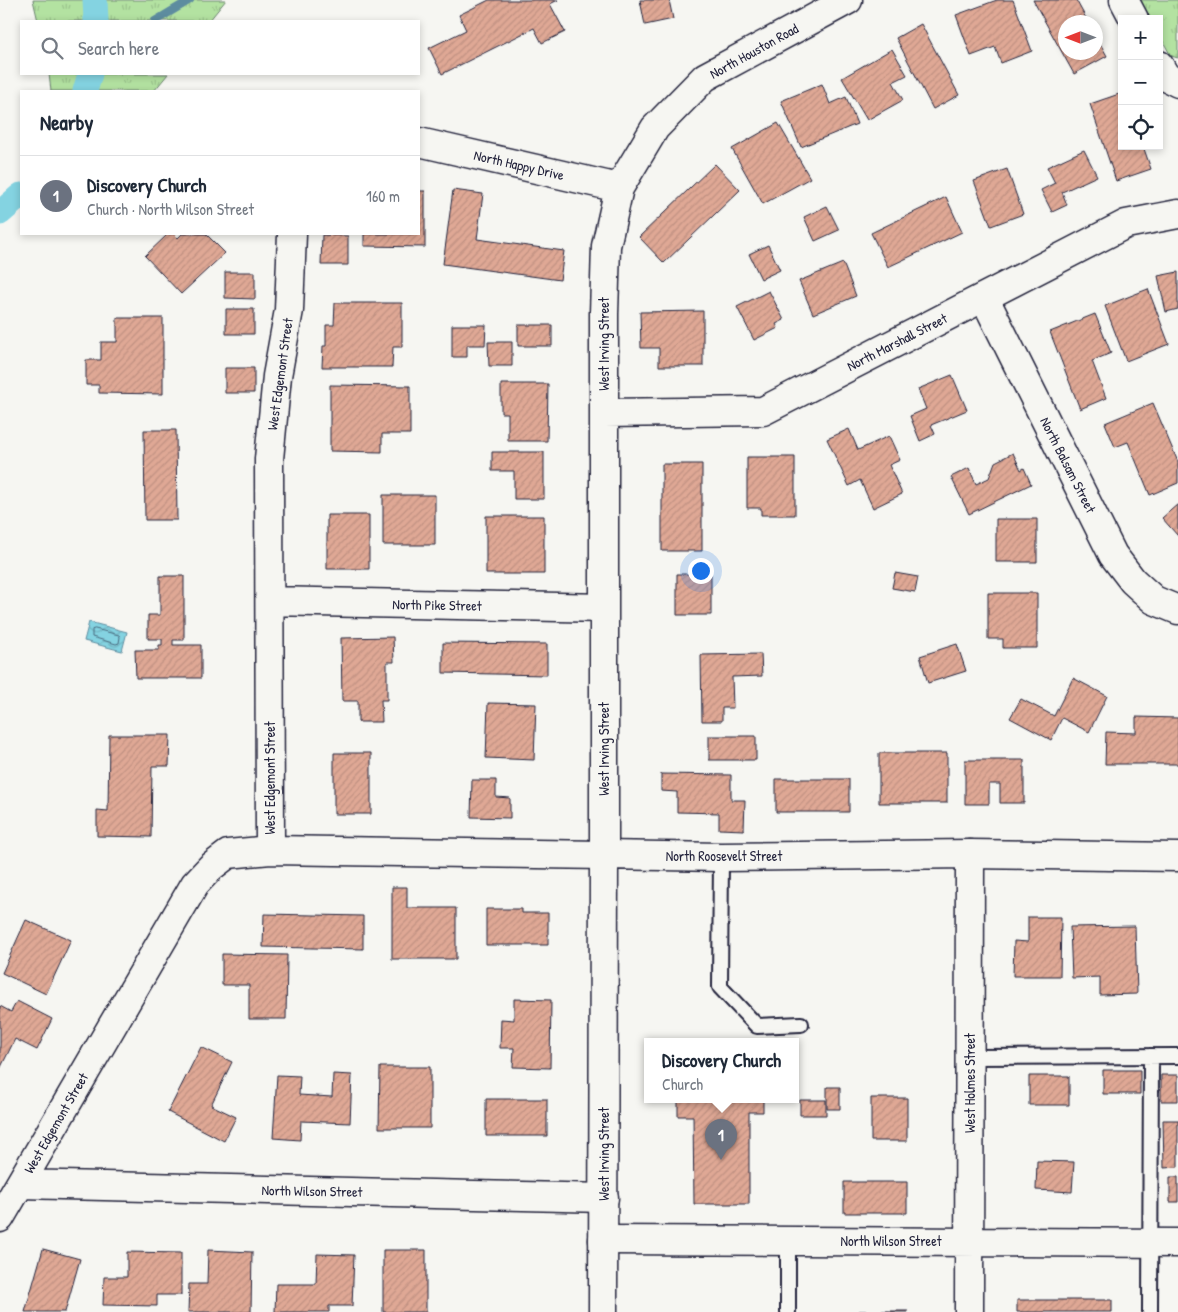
<!DOCTYPE html>
<meta charset="utf-8">
<style>
:root{--surface:#fff;--page:#f6f6f7;--text:#1f2937;--muted:#747a83;--line:#e0e1e3;--accent:#ea580c}
body{margin:0;font-family:"Patrick Hand",sans-serif;background:var(--page);color:var(--text)}
.controls{position:absolute;right:15px;top:15px;display:grid;overflow:hidden;border-radius:0px;box-shadow:0 2px 8px #0003}
.controls button{width:45px;height:45px;display:grid;place-items:center;padding:0;border:0;border-bottom:1px solid var(--line);background:var(--surface);color:var(--text);font:25px sans-serif}
.compass{position:absolute;left:1058px;top:15px;width:45px;height:45px;border-radius:50%;background:var(--surface);box-shadow:0 2px 8px #0003;rotate:270deg}
.you{position:absolute;left:700px;top:570px;width:18px;height:18px;margin:-12px;border:4px solid #fff;border-radius:50%;background:#1a73e8;box-shadow:0 0 0 8px #1a73e833}
.badge{display:grid;place-items:center;width:32px;height:32px;border-radius:50%;background:var(--accent);color:#fff;font-size:16px;font-weight:700}
.pin{position:absolute;translate:-50% -41px;filter:drop-shadow(0 1px 2px #0008)}
.pin::after{content:'';position:absolute;top:26px;width:18px;height:15px;background:inherit;clip-path:polygon(0 0,100% 0,50% 100%)}
.popup{position:absolute;left:644px;top:1038px;width:155px;height:65px;box-sizing:border-box;display:grid;place-content:center;border-radius:0px;background:var(--surface);filter:drop-shadow(0 1px 4px #0005);font-size:16px;white-space:nowrap;color:var(--muted)}
.popup b{font-size:19px;color:var(--text)}
.popup::after{content:'';position:absolute;left:50%;top:100%;margin-left:-10px;border:10px solid transparent;border-top-color:var(--surface)}
.list{margin:0;padding:0;list-style:none}
h2{display:flex;justify-content:space-between;align-items:center;height:65px;margin:0;padding:0 20px;font-size:21px}
h2 small{font-size:16px;font-weight:400;color:var(--muted)}
.list li{display:grid;grid-template-columns:32px 1fr auto;gap:15px;align-items:center;box-sizing:border-box;height:80px;padding:0 20px;border-top:1px solid var(--line)}
.list b{display:block;font-size:19px;white-space:nowrap}
.list p{margin:0;font-size:16px;white-space:nowrap;color:var(--muted)}
.list em{font-size:16px;font-style:normal;color:var(--muted)}
.icon{flex:none;width:28px;height:28px;fill:none;stroke:currentColor;stroke-width:2;stroke-linecap:round;stroke-linejoin:round}
.map{position:relative;flex:none;width:1178px;height:1312px;overflow:hidden}
.search{position:absolute;background:var(--surface);box-shadow:0 2px 8px #0003;left:20px;top:20px;width:400px;height:55px;display:flex;align-items:center;gap:12px;box-sizing:border-box;padding:0 18px;border-radius:0px;color:var(--muted);font-size:19px}
.panel{position:absolute;background:var(--surface);box-shadow:0 2px 8px #0003;left:20px;top:90px;width:400px;height:145px;border-radius:0px}
.map>svg:first-child{display:block}
.grass{fill:url(#grass-tufts);stroke:#6a826e}
.water{fill:url(#water-waves);stroke:#5d8c9f}
.lines{fill:none;stroke-linecap:round;stroke-linejoin:round}
.shore{stroke:#49697d;stroke-width:1}
.stream{stroke:#5d8c9f;stroke-width:8}
.canal{stroke:#84d3e1;stroke-width:25}
.building{fill:url(#building-hatch);stroke:#22223b}
.lane-casing{stroke:#22223b;stroke-width:18}
.street-casing{stroke:#22223b;stroke-width:31}
.secondary-casing{stroke:#22223b;stroke-width:31}
.lane{stroke:#f6f6f2;stroke-width:14}
.street{stroke:#f6f6f2;stroke-width:28}
.secondary{stroke:#f6f6f2;stroke-width:28}
.labels{text-anchor:middle;stroke-width:4;stroke-linejoin:round;paint-order:stroke}
.street-label{font-size:14px;fill:#22223b;stroke:#f6f6f2}
</style>
<div class="map">
<svg width="1178" height="1312" viewBox="0 0 1178 1312">
<defs>
<pattern id="grass-tufts" width="24" height="20" patternUnits="userSpaceOnUse" patternTransform="scale(1.25)"><rect width="24" height="20" fill="#b3e2a1"/><path d="M3 7l-1-3M5 7V3M7 7l1-3M15 17l-1-3M17 17v-4M19 17l1-3" fill="none" stroke="#9ac28c"/></pattern>
<pattern id="water-waves" width="16" height="10" patternUnits="userSpaceOnUse" patternTransform="scale(1.25)"><rect width="16" height="10" fill="#84d3e1"/><path d="M0 5q4-4 8 0t8 0" fill="none" stroke="#72b5c2"/></pattern>
<pattern id="building-hatch" width="6" height="6" patternUnits="userSpaceOnUse" patternTransform="scale(1.25)"><rect width="6" height="6" fill="#dfa895"/><path d="M-1 1l2-2M0 6l6-6M5 7l2-2" fill="none" stroke="#bf9081"/></pattern>
</defs>
<rect width="100%" height="100%" fill="#f6f6f2"/>
<filter id="ink" filterUnits="userSpaceOnUse"><feTurbulence type="fractalNoise" baseFrequency=".02" numOctaves="2"/><feDisplacementMap in="SourceGraphic" scale="10" xChannelSelector="R" yChannelSelector="G"/><feConvolveMatrix kernelMatrix="1 2 1 2 8 2 1 2 1" color-interpolation-filters="sRGB"/></filter>
<g filter="url(#ink)">
<path class="grass" d="M33,0H226L209,21H38Z
M1140,0H1178V58L1171,56L1159,34V19H1151Z
M49,74H168L154,91H51Z"/>
<path class="water" d="M89,622L127,632L122,651L84,641Z"/>
<g class="lines">
<path class="shore" d="M95,629L119,635L120,637L119,643L116,644L92,637V630Z"/>
<path class="stream" d="M155,21L190,0"/>
<path class="canal" d="M95,0L96,21
M85,91L90,74
M0,213L21,195"/>
</g>
<path class="building" d="M489,0H558L550,4L565,32L542,43L534,28L442,74L429,48L466,30L459,15Z
M640,0H669L673,19L645,25Z
M997,0H1013L1032,51L1001,63L995,47L971,56L956,15Z
M1033,0H1076L1088,22H1066V52H1096V36L1107,56L1074,74Z
M921,24L959,95L933,109L896,38Z
M892,49L907,75L893,82L903,100L867,120L842,78Z
M822,84L830,104L846,97L857,124L801,147L781,101Z
M1122,93V146H1143L1151,169L1116,181L1090,104Z
M778,123L810,178L763,204L732,149Z
M1084,150L1097,176L1062,192L1067,205L1052,212L1041,190L1055,183L1047,167Z
M715,164L740,190L664,263L639,237Z
M1007,169L1023,214L991,226L974,181Z
M453,190L483,194L477,239L564,251L560,280L443,264Z
M419,191H425V247L364,246V234H419Z
M946,197L962,232L888,267L871,233Z
M827,206L839,230L815,241L804,217Z
M168,234H174L178,238L182,234H206L225,253L181,294L145,256Z
M322,235L348,236V265H321Z
M768,245L780,270L761,279L749,254Z
M843,263L856,296L813,314L799,281Z
M225,272H255V299L225,298Z
M1178,272V309L1166,312L1158,276Z
M1148,289L1169,344L1126,361L1105,306Z
M769,291L784,320L776,324L778,328L754,340L737,307Z
M335,303H402V347H393L392,367H322L323,346H326V325H334Z
M226,309H254V334H226Z
M703,311V366H659V348H641L640,312Z
M1095,314L1111,353L1092,361L1106,398L1080,409L1050,332Z
M117,318H163V394L99,393V385H86V360H101V342H117Z
M452,325H486L485,345H467V357H452Z
M518,325H552V346H518Z
M488,342H512V366H489Z
M225,368H254V393H225Z
M952,375L967,410L931,425L935,434L920,441L910,416L926,409L918,389Z
M501,384H548L547,441H508V413H501Z
M330,385L410,386V434H382V452L330,451Z
M1153,403L1178,462V483L1150,495L1128,442L1115,447L1105,423Z
M849,429L858,450L889,436L900,460L889,465L902,494L873,508L860,480L849,486L827,439Z
M144,430H176L177,520H145Z
M492,452H544V499H514V471H492Z
M1013,453L1021,470L1024,468L1031,484L969,514L951,477L969,468L976,484L989,478L995,462Z
M747,457H795V515H761V508H747Z
M662,464H702V551H662Z
M383,495H435V545H383Z
M1178,504V536L1162,518Z
M327,515H369V569H327Z
M486,516H544V574H486Z
M996,519H1037V562H996Z
M895,573L918,577L915,592L892,588Z
M677,574H711V615H677Z
M160,576H184V640H173V645H201V678H136L135,650H159V645H162V639H148V615H160Z
M988,593H1037V648H1003V639H988Z
M393,637L394,662H387V700H381L382,722H358V701H342L341,638Z
M443,643L547,644V675L443,673Z
M957,644L966,671L928,683L920,656Z
M761,654L762,676L732,677L733,708H722V721H702L701,655Z
M1073,678L1107,696L1089,732L1062,718L1051,740L1010,718L1021,699L1054,716Z
M488,703L536,704L534,760L486,758Z
M1136,717L1178,718V764H1105L1106,732L1136,733Z
M109,735H170L169,766H152L151,837L97,836V810L108,811Z
M709,736H756V760H709Z
M334,753H371V814H334Z
M879,753H947V803H879Z
M965,760H1024V803H1000V784H989V804H965Z
M661,774L731,775V800H745L744,830L719,829V813L677,812V792L661,791Z
M776,779H849V812H776Z
M472,780H496V797L510,798V818L471,817Z
M392,887H407V908H456V959H392Z
M486,909H522V913H548V945H486Z
M264,914L363,916V949L263,947Z
M1028,917H1061L1060,976H1013L1014,941L1028,942Z
M26,920L71,940L46,994L2,973Z
M1135,926L1137,994L1100,995V977L1072,978L1070,927Z
M222,954L287,955L286,1019H249V985H222Z
M514,999L551,1000L550,1068L513,1067L514,1048H500L501,1019L514,1020Z
M17,1001L52,1019L37,1050L15,1039L0,1069V1006L11,1012Z
M201,1047L232,1062L211,1105L236,1117L224,1141L168,1112Z
M380,1067H430V1128H379Z
M1103,1070H1140V1094H1103Z
M333,1074L352,1075L350,1123L301,1121L300,1140L273,1138L277,1075L300,1076L299,1095L332,1097Z
M1161,1075H1178V1101H1161Z
M1029,1076H1069V1105H1029Z
M827,1087H840V1109H827Z
M871,1098H907V1141H871Z
M486,1099H547V1136H486Z
M678,1099H763V1112H749V1204H694L693,1116H678Z
M800,1100H826V1115H800Z
M1163,1120H1178V1167L1164,1168Z
M1037,1161L1074,1162L1072,1192L1036,1190Z
M1170,1177H1178V1202H1170Z
M844,1182H907V1213H844Z
M43,1249L80,1259L65,1312H25Z
M208,1250L252,1252L251,1312H188L189,1284H207Z
M383,1250H426V1312H383Z
M127,1252L181,1253V1295H157V1306L103,1305L104,1277H127Z
M317,1254L354,1255L352,1306H329V1312H275L276,1284H316Z
M1017,1300H1112V1312H1017Z
M859,1311H908V1312H859Z"/>
<g class="lines">
<g class="lane-casing">
<path id="lane" d="M721,857L720,987L757,1026L801,1024
M970,1057L1178,1056
M788,1312V1240
M1150,1312L1151,1056"/>
</g>
<g class="street-casing">
<path id="street" d="M1124,0L1134,19
M1159,65L1166,77L1178,83
M419,142L619,188
M984,297L1113,555L1133,581L1154,600L1178,610
M604,413L763,411L1126,224L1178,214
M270,601L604,608
M270,850L604,855V314L606,246L619,188L655,128L705,77L848,0
M20,1184L604,1198
M0,1218L195,884L211,867L228,854L270,850L269,459L277,376L289,310L292,234
M603,1240L1178,1243
M969,1312L970,854"/>
</g>
<g class="secondary-casing">
<path id="secondary" d="M603,1312L604,855L721,857L970,854L1178,857"/>
</g>
<use href="#lane" class="lane"/>
<use href="#street" class="street"/>
<use href="#secondary" class="secondary"/>
</g>
</g>
<g class="labels">
<g class="street-label">
<text transform="translate(754 51) rotate(-29)" y="5">North Houston Road</text>
<text transform="translate(519 165) rotate(13)" y="5">North Happy Drive</text>
<text transform="translate(897 342) rotate(-27)" y="5">North Marshall Street</text>
<text transform="translate(604 344) rotate(-90)" y="5">West Irving Street</text>
<text transform="translate(280 374) rotate(-82)" y="5">West Edgemont Street</text>
<text transform="translate(1068 465) rotate(63)" y="5">North Balsam Street</text>
<text transform="translate(437 605) rotate(1)" y="5">North Pike Street</text>
<text transform="translate(604 749) rotate(-90)" y="5">West Irving Street</text>
<text transform="translate(270 778) rotate(-90)" y="5">West Edgemont Street</text>
<text x="724" y="861">North Roosevelt Street</text>
<text transform="translate(970 1083) rotate(-90)" y="5">West Holmes Street</text>
<text transform="translate(56 1123) rotate(-60)" y="5">West Edgemont Street</text>
<text transform="translate(604 1154) rotate(-90)" y="5">West Irving Street</text>
<text transform="translate(312 1191) rotate(1)" y="5">North Wilson Street</text>
<text x="891" y="1246">North Wilson Street</text>
</g>
</g>
</svg>
<div class="controls">
<button>+</button>
<button>−</button>
<button><svg class="icon" aria-label="locate" viewBox="0 0 24 24"><circle cx="12" cy="12" r="6"/><path d="M12 2v4M12 18v4M2 12h4M18 12h4"/></svg></button>
</div>
<svg class="compass" viewBox="-18 -18 36 36"><path d="M0-13l5 13h-10z" fill="#e53935"/><path d="M0 13l5-13h-10z" fill="#747a83"/></svg>
<div class="you"></div>
<div class="pin badge" style="left:721px;top:1160px;background:#6b7280">1</div>
<div class="popup"><b>Discovery Church</b>Church</div>
<div class="search"><svg class="icon" aria-label="search" viewBox="0 0 24 24"><circle cx="10" cy="10" r="6"/><path d="M15 15l6 6"/></svg>Search here</div>
<section class="panel">
<h2>Nearby<small></small></h2>
<ul class="list">
<li><span class="badge" style="background:#6b7280">1</span><div><b>Discovery Church</b><p>Church · North Wilson Street</p></div><em>160 m</em></li>
</ul>
</section>
</div>
